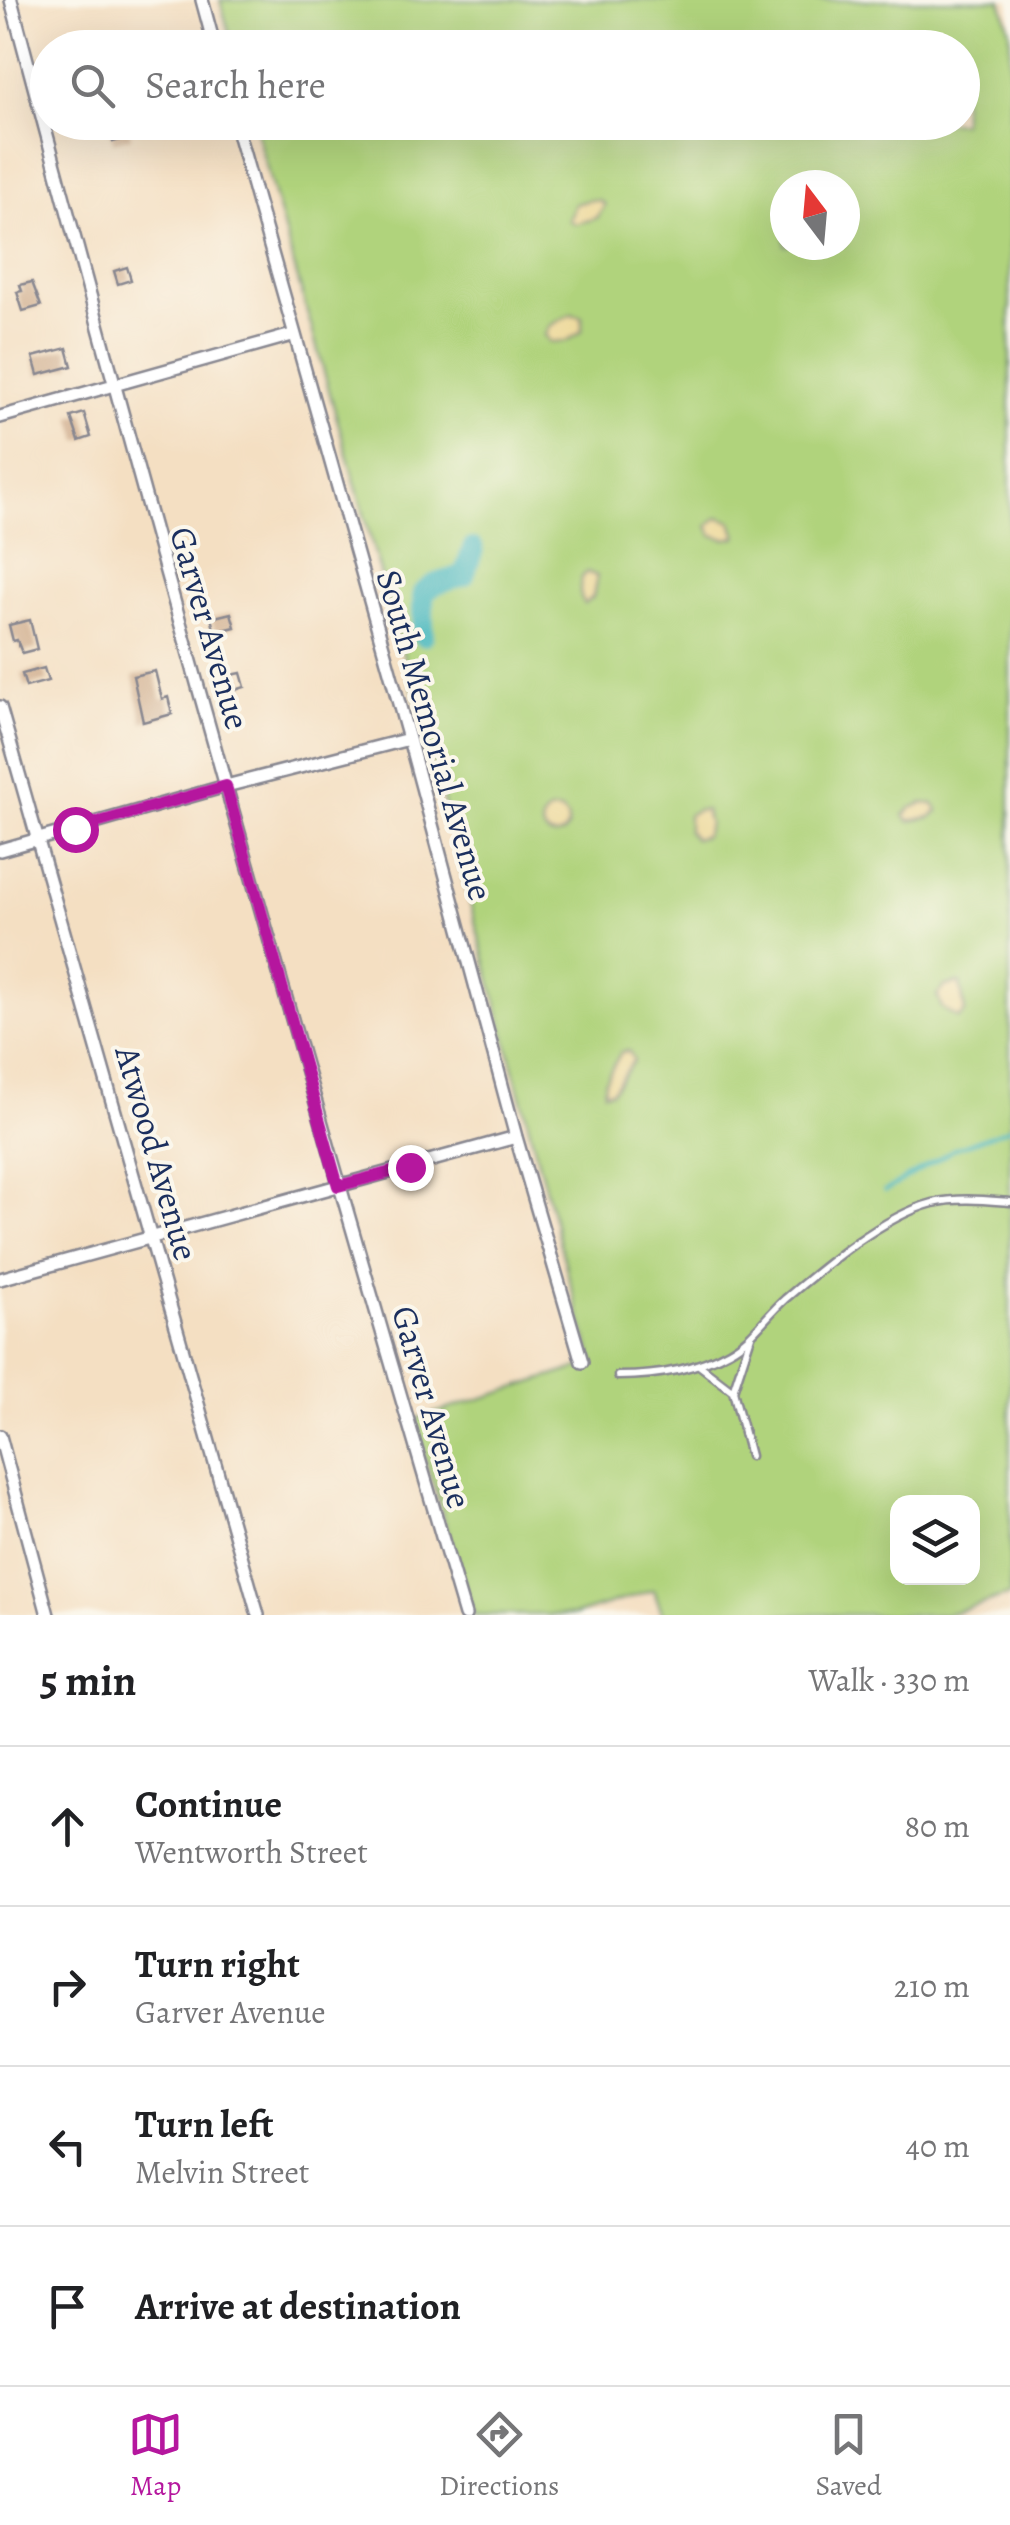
<!DOCTYPE html>
<meta charset="utf-8">
<style>
:root{--surface:#fff;--page:#f2f2f2;--text:#202124;--muted:#757577;--line:#e0e0e0;--accent:#b5179e}
body{margin:0;font-family:Alegreya,serif;background:var(--page);color:var(--text)}
.controls{position:absolute;right:30px;bottom:30px;display:grid;overflow:hidden;border-radius:20px;box-shadow:0 10px 40px #0002}
.controls button{width:90px;height:90px;display:grid;place-items:center;padding:0;border:0;border-bottom:2px solid var(--line);background:var(--surface);color:var(--text);font:50px sans-serif}
.compass{position:absolute;left:770px;top:170px;width:90px;height:90px;border-radius:50%;background:var(--surface);box-shadow:0 10px 40px #0002;rotate:344deg}
.stop{position:absolute;width:30px;height:30px;margin:-22px;border:8px solid #b5179e;border-radius:50%;background:#fff}
.stop.end{background:#b5179e;border-color:#fff;box-shadow:0 2px 10px #0008}
.list{margin:0;padding:0;list-style:none}
h2{display:flex;justify-content:space-between;align-items:center;height:130px;margin:0;padding:0 40px;font-size:42px}
h2 small{font-size:32px;font-weight:400;color:var(--muted)}
.list li{display:grid;grid-template-columns:65px 1fr auto;gap:30px;align-items:center;box-sizing:border-box;height:160px;padding:0 40px;border-top:2px solid var(--line)}
.list b{display:block;font-size:38px;white-space:nowrap}
.list p{margin:0;font-size:32px;white-space:nowrap;color:var(--muted)}
.list em{font-size:32px;font-style:normal;color:var(--muted)}
.icon{flex:none;width:55px;height:55px;fill:none;stroke:currentColor;stroke-width:2;stroke-linecap:round;stroke-linejoin:round}
.map{position:relative;flex:none;width:1010px;height:1615px;overflow:hidden}
.search{position:absolute;background:var(--surface);box-shadow:0 10px 40px #0002;left:30px;right:30px;top:30px;height:110px;display:flex;align-items:center;gap:25px;box-sizing:border-box;padding:0 35px;border-radius:55px;color:var(--muted);font-size:38px}
.sheet{height:770px;background:var(--surface)}
nav{display:flex;justify-content:space-around;align-items:center;box-sizing:border-box;height:140px;border-top:2px solid var(--line);background:var(--surface);font-size:28px;color:var(--muted)}
nav a{display:grid;justify-items:center;gap:5px}
nav .on{color:var(--accent)}
.map>svg:first-child{display:block}
.green{fill:#b0d37c;stroke:#66816d;stroke-width:2.5;fill-rule:evenodd}
.sand{fill:#eeda9e;stroke:#84847e;stroke-width:2.5}
.lines{fill:none;stroke-linecap:round;stroke-linejoin:round}
.stream{stroke:#47b7bd;stroke-width:4}
.river{stroke:#47b7bd;stroke-width:22}
.building{fill:#cfab8a}
.service-casing{stroke:#888790;stroke-width:11}
.minor-casing{stroke:#888790;stroke-width:16}
.service{stroke:#fff;stroke-width:6}
.minor{stroke:#fff;stroke-width:11}
.route{stroke:#b5179e;stroke-width:12}
.labels{text-anchor:middle;stroke-width:8;stroke-linejoin:round;paint-order:stroke}
.street-label{font-size:35px;fill:#1b2f5e;stroke:#fbf7ec}
</style>
<div class="map">
<svg width="1010" height="1615" viewBox="0 0 1010 1615">
<rect width="100%" height="100%" fill="#fbf7ec"/>
<filter id="ink" filterUnits="userSpaceOnUse"><feTurbulence type="fractalNoise" baseFrequency=".01" numOctaves="2"/><feDisplacementMap in="SourceGraphic" scale="20" xChannelSelector="R" yChannelSelector="G"/><feConvolveMatrix kernelMatrix="1 2 1 2 8 2 1 2 1" color-interpolation-filters="sRGB"/></filter>
<filter id="wash" filterUnits="userSpaceOnUse"><feTurbulence type="fractalNoise" baseFrequency=".0048" numOctaves="4" result="noise"/><feDisplacementMap in="SourceGraphic" scale="40" xChannelSelector="R" yChannelSelector="G"/><feGaussianBlur stdDeviation="2.25" result="paint"/><feColorMatrix in="noise" values="0 0 0 0 0 0 0 0 0 0 0 0 0 0 0 0 0 1.4 0 .05"/><feComposite in="paint" operator="in"/></filter>
<g filter="url(#wash)">
<rect width="100%" height="100%" fill="#f4dfc2"/>
<path class="green" d="M220,0H1001L1010,31V1595L944,1615H663L654,1590L574,1615H474L413,1420L594,1363L575,1301L426,736L254,123L962,122V48L233,47ZM785,185H845V245H785ZM898,1502H972V1578H898Z"/>
<path class="sand" d="M590,200H599L605,205L597,218L575,224L569,220L575,204Z
M571,314L582,317V331L567,341L550,342L545,335L550,326Z
M718,517L732,522L737,537L725,539L712,535L708,526Z
M587,572L597,576L593,597L585,604C578,597 578,578 587,572Z
M923,803L934,804L938,811L931,817L909,821L904,815L911,808Z
M542 823a13 13 0 1 1 26 0a13 13 0 1 1-26 0Z
M697,810H705L709,823L705,836L694,839L688,831V815Z
M960,983L965,1012L958,1018L942,1008L937,995L945,986Z
M629,1051L634,1060L612,1091L604,1092L605,1081L621,1052Z"/>
<g class="lines">
<path class="stream" d="M885,1191L954,1149L1010,1128"/>
<path class="river" d="M423,635V593L434,585L464,575L473,549"/>
</g>
<g id="blocks">
<path class="building" d="M127,122L131,137L113,142L108,126Z
M127,267L131,280L118,284L114,271Z
M32,282L41,306L23,311L17,292L22,291L20,285Z
M67,348L72,366L38,375L33,357Z
M84,413L91,437L79,441L71,417Z
M231,613L235,627L215,632L211,618Z
M30,620L37,649L22,653L17,640L13,641L9,625Z
M44,668L48,681L26,687L22,674Z
M155,671L162,699L168,697L172,714L143,722L133,676Z
M241,673L245,687L232,691L227,676Z"/>
</g>
</g>
<g filter="url(#ink)">
<use href="#blocks" fill-opacity="0" stroke="#888790" stroke-width="2.5"/>
<g class="lines">
<g class="service-casing">
<path id="service" d="M699,1365L733,1391L750,1456
M618,1376C656,1376 695,1370 729,1351C753,1338 766,1316 785,1299C824,1266 883,1216 933,1203C958,1197 985,1200 1010,1202
M733,1391L751,1336"/>
</g>
<g class="minor-casing">
<path id="minor" d="M11,0C154,541 307,1079 465,1615
M202,0L215,48
M235,122L409,739L516,1137L582,1362
M0,417L292,335
M0,707L258,1615
M0,850L226,786L409,739
M0,1279L516,1137
M0,1436L48,1615"/>
</g>
<use href="#service" class="service"/>
<use href="#minor" class="minor"/>
</g>
</g>
<g class="lines" filter="url(#ink)">
<path class="route" d="M75,829L226,786L338,1186L410,1167"/>
</g>
<g class="labels">
<g class="street-label">
<text transform="translate(210 628) rotate(74)" y="12">Garver Avenue</text>
<text transform="translate(435 735) rotate(74)" y="12">South Memorial Avenue</text>
<text transform="translate(157 1153) rotate(74)" y="12">Atwood Avenue</text>
<text transform="translate(432 1407) rotate(74)" y="12">Garver Avenue</text>
</g>
</g>
</svg>
<div class="controls">
<button><svg class="icon" aria-label="layers" viewBox="0 0 24 24"><path d="M12 4l9 5-9 5-9-5zM3 14l9 5 9-5"/></svg></button>
</div>
<svg class="compass" viewBox="-18 -18 36 36"><path d="M0-13l5 13h-10z" fill="#e53935"/><path d="M0 13l5-13h-10z" fill="#757577"/></svg>
<div class="stop" style="left:75px;top:829px"></div>
<div class="stop end" style="left:410px;top:1167px"></div>
<div class="search"><svg class="icon" aria-label="search" viewBox="0 0 24 24"><circle cx="10" cy="10" r="6"/><path d="M15 15l6 6"/></svg>Search here</div>
</div>
<section class="sheet">
<h2>5 min<small>Walk · 330 m</small></h2>
<ul class="list">
<li><svg class="icon" aria-label="ahead" viewBox="0 0 24 24"><path d="M12 20V5M6 11l6-6 6 6"/></svg><div><b>Continue</b><p>Wentworth Street</p></div><em>80 m</em></li>
<li><svg class="icon" aria-label="right" viewBox="0 0 24 24"><path d="M7 20v-9h11M14 6l5 5-5 5"/></svg><div><b>Turn right</b><p>Garver Avenue</p></div><em>210 m</em></li>
<li><svg class="icon" aria-label="left" viewBox="0 0 24 24"><path d="M17 20v-9H6M10 6l-5 5 5 5"/></svg><div><b>Turn left</b><p>Melvin Street</p></div><em>40 m</em></li>
<li><svg class="icon" aria-label="arrive" viewBox="0 0 24 24"><path d="M6 21V4h12l-3 4 3 4H6"/></svg><div><b>Arrive at destination</b></div></li>
</ul>
</section>
<nav>
<a class="on"><svg class="icon" aria-label="map" viewBox="0 0 24 24"><path d="M3 6l6-2 6 2 6-2v14l-6 2-6-2-6 2zM9 4v14M15 6v14"/></svg>Map</a>
<a><svg class="icon" aria-label="directions" viewBox="0 0 24 24"><path d="M12 3l9 9-9 9-9-9zM9 14v-3h6M13 9l2 2-2 2"/></svg>Directions</a>
<a><svg class="icon" aria-label="saved" viewBox="0 0 24 24"><path d="M7 4h10v16l-5-4-5 4z"/></svg>Saved</a>
</nav>
